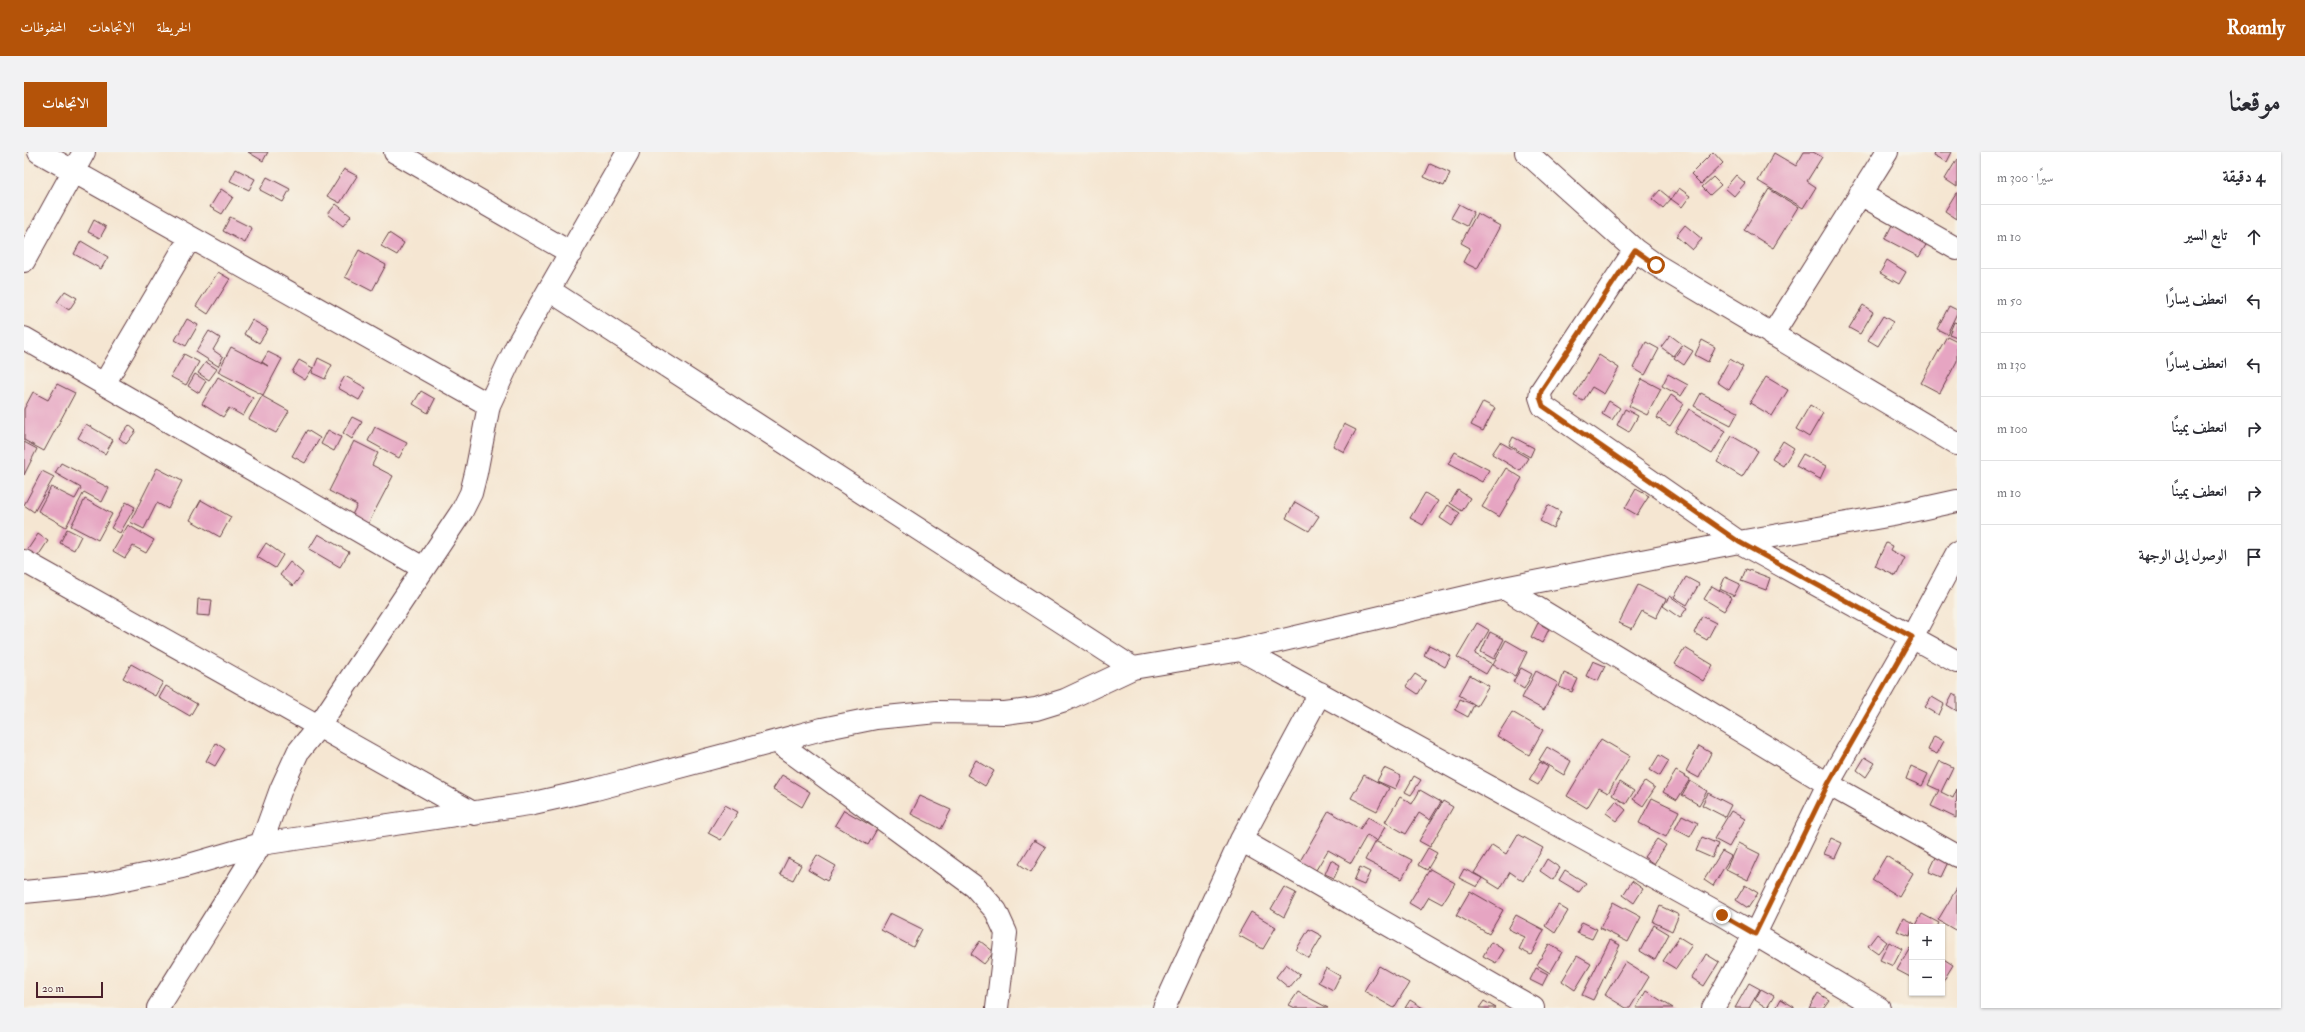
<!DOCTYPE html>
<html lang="ar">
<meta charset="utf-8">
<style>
:root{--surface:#fff;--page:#f2f2f3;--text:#2b2b33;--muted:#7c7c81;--line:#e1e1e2;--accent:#b45309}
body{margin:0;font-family:"IM FELL Double Pica",Amiri,serif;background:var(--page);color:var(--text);direction:rtl}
.controls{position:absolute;right:12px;bottom:12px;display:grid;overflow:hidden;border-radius:0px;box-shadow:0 1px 3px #0004}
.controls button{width:36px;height:36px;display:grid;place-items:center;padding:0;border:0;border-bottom:1px solid var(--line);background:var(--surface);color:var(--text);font:20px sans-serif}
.scale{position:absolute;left:12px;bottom:10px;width:67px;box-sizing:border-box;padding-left:4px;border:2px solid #4a1f2b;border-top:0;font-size:11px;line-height:14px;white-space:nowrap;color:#4a1f2b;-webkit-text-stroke:3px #f7f3e8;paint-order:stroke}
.stop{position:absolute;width:12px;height:12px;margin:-9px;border:3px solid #b45309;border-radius:50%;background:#fff}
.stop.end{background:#b45309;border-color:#fff;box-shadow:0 1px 4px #0008}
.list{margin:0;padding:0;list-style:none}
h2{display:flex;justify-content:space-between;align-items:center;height:52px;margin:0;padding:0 16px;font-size:17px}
h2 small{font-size:13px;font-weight:400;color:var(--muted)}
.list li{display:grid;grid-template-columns:26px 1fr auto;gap:12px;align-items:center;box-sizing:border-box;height:64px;padding:0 16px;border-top:1px solid var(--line)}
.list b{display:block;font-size:15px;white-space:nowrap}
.list em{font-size:13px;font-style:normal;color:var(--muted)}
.icon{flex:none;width:22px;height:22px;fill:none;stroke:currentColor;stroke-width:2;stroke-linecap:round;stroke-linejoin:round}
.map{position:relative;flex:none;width:1933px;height:856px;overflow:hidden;direction:ltr;border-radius:0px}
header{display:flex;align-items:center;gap:24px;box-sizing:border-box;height:56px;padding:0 20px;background:var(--accent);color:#fff}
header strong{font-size:19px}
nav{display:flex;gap:22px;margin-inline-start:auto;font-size:14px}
.intro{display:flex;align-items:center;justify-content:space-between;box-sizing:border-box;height:96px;padding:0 24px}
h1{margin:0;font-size:28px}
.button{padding:10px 18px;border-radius:0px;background:var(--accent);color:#fff;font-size:14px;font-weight:700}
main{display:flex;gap:24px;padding:0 24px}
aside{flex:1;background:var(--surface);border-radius:0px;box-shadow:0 1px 3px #0004}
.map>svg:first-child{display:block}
.building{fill:#e6a5c2}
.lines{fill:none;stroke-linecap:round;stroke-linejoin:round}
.minor-casing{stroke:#643d44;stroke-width:24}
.minor{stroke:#fff;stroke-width:22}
.route{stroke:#b45309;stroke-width:5}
</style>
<header>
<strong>Roamly</strong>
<nav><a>الخريطة</a><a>الاتجاهات</a><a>المحفوظات</a></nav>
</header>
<div class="intro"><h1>موقعنا</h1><a class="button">الاتجاهات</a></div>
<main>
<aside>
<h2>4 دقيقة<small>سيرًا · 300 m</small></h2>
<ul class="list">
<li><svg class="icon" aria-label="ahead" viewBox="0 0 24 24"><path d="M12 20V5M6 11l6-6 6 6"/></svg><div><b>تابع السير</b></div><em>10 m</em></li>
<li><svg class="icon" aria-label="left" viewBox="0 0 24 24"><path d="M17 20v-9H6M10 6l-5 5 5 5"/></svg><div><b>انعطف يسارًا</b></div><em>50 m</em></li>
<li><svg class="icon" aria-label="left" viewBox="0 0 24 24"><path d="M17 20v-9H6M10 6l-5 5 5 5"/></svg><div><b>انعطف يسارًا</b></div><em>130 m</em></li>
<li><svg class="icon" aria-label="right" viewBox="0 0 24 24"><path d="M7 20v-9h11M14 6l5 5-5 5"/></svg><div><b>انعطف يمينًا</b></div><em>100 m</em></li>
<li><svg class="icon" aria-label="right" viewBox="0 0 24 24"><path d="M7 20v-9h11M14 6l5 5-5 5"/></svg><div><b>انعطف يمينًا</b></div><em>10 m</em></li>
<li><svg class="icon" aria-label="arrive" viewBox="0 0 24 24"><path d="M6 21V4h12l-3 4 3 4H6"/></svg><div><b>الوصول إلى الوجهة</b></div></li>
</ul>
</aside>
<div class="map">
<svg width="1933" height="856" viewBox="0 0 1933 856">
<rect width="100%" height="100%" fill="#f7f3e8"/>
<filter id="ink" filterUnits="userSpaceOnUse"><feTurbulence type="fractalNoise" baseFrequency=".025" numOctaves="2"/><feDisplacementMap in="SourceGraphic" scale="8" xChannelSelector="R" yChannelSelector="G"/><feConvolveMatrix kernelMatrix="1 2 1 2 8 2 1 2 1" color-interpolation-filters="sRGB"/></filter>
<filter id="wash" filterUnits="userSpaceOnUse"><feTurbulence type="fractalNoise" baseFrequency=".012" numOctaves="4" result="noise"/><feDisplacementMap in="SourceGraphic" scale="16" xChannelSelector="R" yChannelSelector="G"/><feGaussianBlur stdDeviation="0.9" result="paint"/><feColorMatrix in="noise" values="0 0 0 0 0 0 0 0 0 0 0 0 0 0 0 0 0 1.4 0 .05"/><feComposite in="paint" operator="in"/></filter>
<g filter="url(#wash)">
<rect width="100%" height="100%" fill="#f5e6d2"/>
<g id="blocks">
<path class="building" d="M224,0H244L239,9Z
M1689,0L1699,11L1677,32L1667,22Z
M1780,0H1789L1798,5L1783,29L1792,35L1779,56L1734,29L1750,1L1772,14Z
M1911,0H1928L1923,10L1910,3Z
M1933,7V35L1921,27Z
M1406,12L1426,21L1420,34L1400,25Z
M212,17L231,27L225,38L206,29Z
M320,17L333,24L316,51L303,44Z
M1712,23L1721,31L1710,44L1701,36Z
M243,25L266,37L259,50L236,38Z
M1689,25L1697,33L1686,43L1678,35Z
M1655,36L1666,44L1658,55L1647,47Z
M197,37L209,45L198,62L186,55Z
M1745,37L1774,55L1749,96L1720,78Z
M1636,38L1647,47L1639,56L1628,47Z
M1932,41H1933V67L1921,59Z
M312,52L327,64L319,74L304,62Z
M1435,52L1450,60L1443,74L1427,66Z
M1453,61L1476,74L1453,117L1439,110L1446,96L1437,91Z
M206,65L228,76L221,91L199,79Z
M70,68L82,75L76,86L64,80Z
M1661,73L1678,87L1668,98L1652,84Z
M1868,73L1903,91L1895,105L1861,87Z
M365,81L380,91L373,103L357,94Z
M57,89L84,105L77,117L50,102Z
M335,98L362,113L348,139L321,125Z
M1863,108L1882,120L1875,132L1856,121Z
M194,120L206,127L184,162L172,154Z
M41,139L53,146L45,158L33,150Z
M1839,153L1849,160L1836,182L1825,176Z
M1925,154L1933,158V161L1923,182L1913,177Z
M1859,164L1869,170L1854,194L1844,188Z
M163,167L174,173L162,194L151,188Z
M228,168L244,177L235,191L220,182Z
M1930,170L1933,171V185L1925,182Z
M185,179L196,186L189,198L199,205L194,214L172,200Z
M1646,183L1658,192L1649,204L1637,195Z
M1923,184L1933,189V209L1916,241L1897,231Z
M1678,188L1691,195L1684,210L1671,203Z
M1622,190L1635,197L1621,223L1609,216Z
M1659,193L1669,199L1660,213L1650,206Z
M207,195L244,214L238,210L244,200L258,207L239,243L194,220Z
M160,202L175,210L162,233L147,225Z
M1575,203L1595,216L1580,242L1568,235L1559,249L1550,244Z
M294,206L308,213L301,227L288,221Z
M1706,207L1719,215L1705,238L1693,230Z
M275,208L289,216L281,228L268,220Z
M182,210L193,217L185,228L174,221Z
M171,222L182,229L175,241L164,234Z
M1644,222L1664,233L1657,244L1638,234Z
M321,224L342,236L335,248L314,236Z
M194,225L229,246L219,264L205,256L199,265L178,252Z
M1742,225L1764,238L1748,264L1726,251Z
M1618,227L1637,237L1623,263L1605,254Z
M33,232L51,241L20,299L0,288V257L9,240L24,248Z
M397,239L411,247L404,261L389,252Z
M1677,241L1714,260L1707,273L1670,254Z
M1647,243L1660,252L1646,274L1633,266Z
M238,244L265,259L252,281L225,267Z
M1585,249L1596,256L1588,268L1578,262Z
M1459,250L1471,256L1459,279L1447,273Z
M1786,253L1799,261L1785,285L1772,277Z
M1601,257L1614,264L1605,280L1593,273Z
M1665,257L1702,279L1688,302L1651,280Z
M328,265L338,270L328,287L319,281Z
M62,272L89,288L81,302L54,286Z
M1320,272L1332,278L1320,300L1309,294Z
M105,273L112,279L102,292L95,286Z
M351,275L383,291L375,306L344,289Z
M283,278L296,286L281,311L268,304Z
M304,278L317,285L310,299L297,292Z
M1708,284L1734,299L1718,325L1693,310Z
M1489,285L1510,296L1506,305L1485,293Z
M330,289L354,301L348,313L369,324L343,374L327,365L333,353L305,339Z
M1759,289L1770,296L1759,314L1748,307Z
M0,290L13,297L0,323Z
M1476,290L1504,306L1496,319L1468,302Z
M1431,300L1465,318L1458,330L1424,312Z
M1779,302L1802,314L1796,327L1772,314Z
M37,311L85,336L78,350L60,340L42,375L14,359L27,335L51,347L57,336L31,321Z
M133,316L158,329L144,357L133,351L120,377L106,370Z
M1482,316L1498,326L1475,365L1458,355Z
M18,319L30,325L10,360L0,353Z
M1612,337L1625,344L1613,363L1601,356Z
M1434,338L1446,346L1438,359L1426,351Z
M1401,341L1414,349L1399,373L1386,366Z
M61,347L88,362L74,388L47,374Z
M177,348L207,365L196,385L166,368Z
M102,350L111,355L96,381L87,376Z
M1271,350L1295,364L1285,379L1262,366Z
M1424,353L1436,361L1428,374L1416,366Z
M1524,353L1537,360L1529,376L1516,369Z
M104,373L130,388L122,401L109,394L101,406L89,399Z
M43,377L57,384L50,398L36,391Z
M14,382L24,389L12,407L2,400Z
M294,382L325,400L316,415L285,397Z
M242,391L259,403L251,416L233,405Z
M1862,391L1868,394L1866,398L1881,406L1872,424L1851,414Z
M266,410L279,421L269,434L256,423Z
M1722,417L1746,426L1742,438L1717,429Z
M1662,425L1675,432L1663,453L1650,445Z
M1701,425L1716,432L1710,444L1696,437Z
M1614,433L1642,447L1632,466L1618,459L1608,477L1595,471Z
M1688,434L1708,446L1700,459L1680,447Z
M1646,444L1663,456L1656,466L1639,454Z
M174,447L188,448L186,464L173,463Z
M1678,464L1692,471L1683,488L1670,481Z
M1453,471L1465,478L1451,502L1468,512L1462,522L1433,505Z
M1514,471L1525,477L1518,491L1507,485Z
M1466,480L1480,487L1470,507L1457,500Z
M1482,488L1503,500L1491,524L1469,513Z
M1405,493L1427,504L1421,515L1400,503Z
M1661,496L1689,513L1679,529L1651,512Z
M1569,509L1581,514L1574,529L1562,524Z
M107,512L139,530L131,544L99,526Z
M1497,516L1508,522L1500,537L1489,530Z
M1512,519L1534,531L1520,558L1498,546Z
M1540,521L1554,527L1548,540L1535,535Z
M1391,522L1402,529L1394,542L1382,534Z
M1446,523L1465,534L1453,554L1435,543Z
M142,534L173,552L166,564L135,546Z
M1929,541L1933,543V559L1923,553Z
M1908,545L1920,552L1915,563L1901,555Z
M1436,547L1450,553L1444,565L1431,558Z
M1488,560L1519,578L1505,603L1473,584Z
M1910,584L1920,589L1913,602L1904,598Z
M1577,587L1606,604L1584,641L1575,636L1563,656L1543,644Z
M192,591L201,597L191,614L182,609Z
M1675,594L1687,601L1675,626L1662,619Z
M1523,595L1547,609L1540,623L1515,608Z
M1635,603L1645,609L1636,624L1626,618Z
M1841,605L1851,611L1842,625L1833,618Z
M952,608L970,619L961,634L943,623Z
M1916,609L1929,615L1917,640L1929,646L1933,637L1932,666L1907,654L1915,638L1904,633Z
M1516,610L1524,615L1514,633L1505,628Z
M1887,614L1904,622L1898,634L1882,627Z
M1360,616L1377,624L1371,637L1353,629Z
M1652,619L1666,627L1653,648L1639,640Z
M758,623L786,640L778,655L749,637Z
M1340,623L1365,636L1353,659L1327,646Z
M1390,624L1397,628L1387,643L1381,640Z
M1621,629L1631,636L1619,654L1609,647Z
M1666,629L1683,639L1675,653L1658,643Z
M1596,630L1610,639L1602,652L1588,643Z
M1396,638L1417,650L1406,668L1395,661L1382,682L1361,670L1376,645L1388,652Z
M1684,641L1707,653L1701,665L1678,653Z
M896,644L927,658L917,677L887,662Z
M1628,646L1655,659L1642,685L1615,671Z
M1419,649L1429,655L1406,695L1395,689Z
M1592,649L1602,658L1593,669L1582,661Z
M701,653L714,660L697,688L684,681Z
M820,658L853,677L844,693L811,673Z
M1305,659L1336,677L1344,665L1361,675L1353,689L1343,683L1327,711L1304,698L1292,718L1276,709Z
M1707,659L1721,667L1705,695L1690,687Z
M1658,663L1674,671L1666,685L1651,677Z
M1494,682L1519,696L1499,729L1486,720L1476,737L1450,721L1468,693L1482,702Z
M1678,685L1694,692L1688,706L1672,699Z
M1807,686L1818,691L1811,706L1800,702Z
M1633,687L1642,693L1630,712L1620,705Z
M1010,688L1022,695L1007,720L995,712Z
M1351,689L1388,708L1378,727L1341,708Z
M1714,691L1736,702L1724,728L1702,717Z
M1404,696L1413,701L1403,718L1394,713Z
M1698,699L1707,704L1689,734L1680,728Z
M793,703L812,714L803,729L784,718Z
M1913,703L1925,708L1917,725L1905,720Z
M1862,704L1889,721L1875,745L1848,728Z
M764,706L777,713L769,728L756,722Z
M1523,707L1536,716L1529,728L1516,719Z
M1307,708L1316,713L1310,726L1301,722Z
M1336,715L1346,720L1340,733L1330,729Z
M1406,717L1431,731L1418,752L1405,745L1397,758L1385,751Z
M1440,717L1458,726L1453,735L1435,726Z
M1541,718L1562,731L1555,740L1535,728Z
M1608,729L1619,737L1610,751L1599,743Z
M1721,733L1734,741L1724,756L1712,748Z
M1260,735L1272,741L1260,765L1247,757Z
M1933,736V777L1931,778L1914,768Z
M1446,739L1479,758L1465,782L1432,763Z
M1589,750L1617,765L1604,790L1576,776Z
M1534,753L1544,759L1531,781L1521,774Z
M1636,754L1655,763L1648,779L1629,770Z
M1227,760L1252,775L1239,797L1214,783Z
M866,761L898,777L889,795L857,778Z
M1898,762L1915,771L1913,775H1891Z
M1492,763L1520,778L1507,803L1495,797L1501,785L1484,777Z
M1879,766L1891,772L1888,775L1886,784L1873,779Z
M1558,770L1573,777L1568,787L1553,781Z
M1630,773L1645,782L1631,808L1616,799Z
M1285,777L1298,784L1285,806L1272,798Z
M1853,782L1863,790L1854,801L1844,794Z
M1655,785L1668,793L1652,817L1639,809Z
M1586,788L1596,793L1569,848L1558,843Z
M956,789L970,800L960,812L947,802Z
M1467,790L1480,798L1472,811L1459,804Z
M1865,790L1878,797L1869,814L1856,808Z
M1525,792L1538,800L1526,821L1513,813Z
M1886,796L1888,797V826L1873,818Z
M1682,802L1695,810L1680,834L1668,826Z
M1553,804L1567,812L1551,838L1538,829Z
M1918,806L1929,813L1918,831Z
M1601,810L1625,825L1606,856H1602L1581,843Z
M1262,812L1276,823L1265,836L1252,825Z
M1355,814L1385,831L1370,856L1340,839Z
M1302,816L1316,824L1309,838L1294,830Z
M1512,816L1524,822L1518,834L1506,828Z
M1725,831L1736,837L1725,856H1711Z
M1737,837L1750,844L1743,856L1731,848Z
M1622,839L1649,856H1612Z
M1274,840L1304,856H1271L1265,853Z
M1794,841L1805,848L1799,856H1785Z
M1757,847L1770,855V856H1752Z
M1386,848L1399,856H1381Z
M1460,849L1472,856H1455Z"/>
</g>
</g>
<g filter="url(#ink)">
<use href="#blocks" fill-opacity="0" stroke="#643d44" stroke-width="1"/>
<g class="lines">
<g class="minor-casing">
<path id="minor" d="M15,0L465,253
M371,0L547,101
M1502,0L1611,98L1632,113L1933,292
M1836,42L1933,97
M1611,98L1517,239L1516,245L1519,254L1715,390L1933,510
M0,109L60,0
M525,138L1109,516
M1748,183L1863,0
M0,186L399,416
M80,232L166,86
M0,409L451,662
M1480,436L1804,632L1933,704
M1217,498L1698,763L1855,856
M752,589L951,735L972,759L982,781L973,856
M1217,688L1509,856
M0,740L73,733L158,715L237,692L505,652L572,637L798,577L852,566L913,560L981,561L1012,557L1041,548L1109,516L1217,498L1480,436L1715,390L1869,363L1933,349
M134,856L237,692L257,637L274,600L294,575L438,359L447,341L452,321L465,253L492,195L604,0
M1140,856L1217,688L1296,541
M1689,856L1731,782L1804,632L1888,485L1933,401"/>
</g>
<use href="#minor" class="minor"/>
</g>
</g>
<g class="lines" filter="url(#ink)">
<path class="route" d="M1632,113L1611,98L1517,239L1516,245L1519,254L1715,390L1888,485L1804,632L1731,782L1698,763"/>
</g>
</svg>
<div class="controls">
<button>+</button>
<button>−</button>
</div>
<div class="scale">20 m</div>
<div class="stop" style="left:1632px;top:113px"></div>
<div class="stop end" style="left:1698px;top:763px"></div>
</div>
</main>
